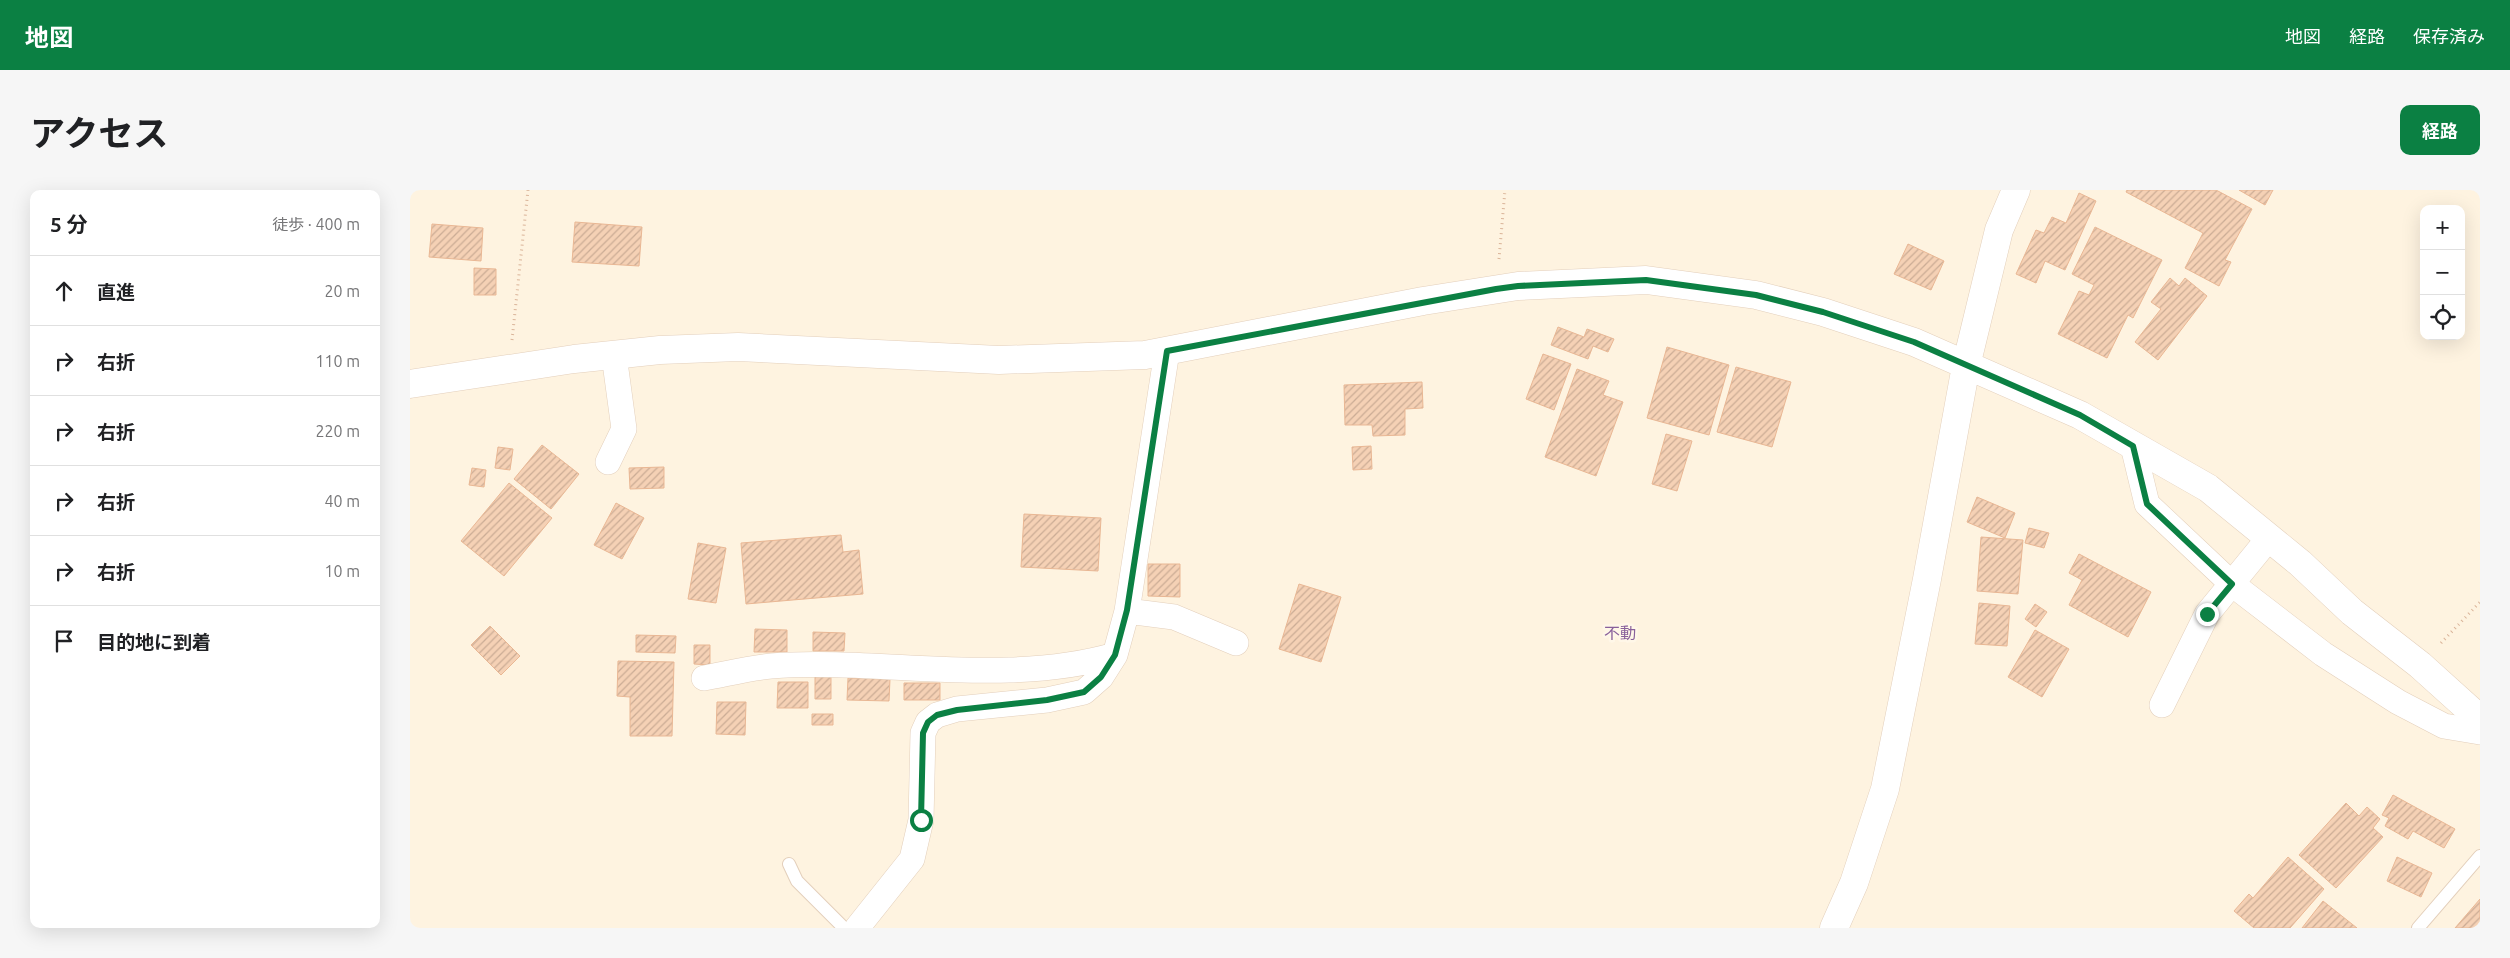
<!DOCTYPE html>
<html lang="ja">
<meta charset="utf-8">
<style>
:root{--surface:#fff;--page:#f6f6f6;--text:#202124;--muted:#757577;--line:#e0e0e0;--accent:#0b8043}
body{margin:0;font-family:Ubuntu,"Noto Sans JP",sans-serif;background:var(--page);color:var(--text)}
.controls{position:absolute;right:15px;top:15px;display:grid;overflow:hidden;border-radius:10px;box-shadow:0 5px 20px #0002}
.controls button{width:45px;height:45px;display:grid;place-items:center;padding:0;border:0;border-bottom:1px solid var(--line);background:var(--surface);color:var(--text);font:25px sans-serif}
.stop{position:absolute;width:15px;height:15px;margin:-11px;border:4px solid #0b8043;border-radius:50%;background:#fff}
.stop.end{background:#0b8043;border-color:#fff;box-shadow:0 1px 5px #0008}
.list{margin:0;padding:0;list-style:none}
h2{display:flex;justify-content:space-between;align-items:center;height:65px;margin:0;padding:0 20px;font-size:21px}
h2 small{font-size:16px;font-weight:400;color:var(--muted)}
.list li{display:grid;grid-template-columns:32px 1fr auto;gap:15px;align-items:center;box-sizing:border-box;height:70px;padding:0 20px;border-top:1px solid var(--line)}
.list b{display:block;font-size:19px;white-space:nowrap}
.list em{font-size:16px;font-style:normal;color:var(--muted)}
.icon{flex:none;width:28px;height:28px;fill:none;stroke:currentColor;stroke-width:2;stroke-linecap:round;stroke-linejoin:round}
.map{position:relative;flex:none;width:2070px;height:738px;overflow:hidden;border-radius:10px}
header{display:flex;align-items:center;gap:30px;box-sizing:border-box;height:70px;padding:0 25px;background:var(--accent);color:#fff}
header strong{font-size:24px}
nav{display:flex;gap:28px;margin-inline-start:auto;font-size:18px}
.intro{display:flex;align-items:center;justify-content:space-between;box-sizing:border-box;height:120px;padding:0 30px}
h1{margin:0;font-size:35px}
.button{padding:12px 22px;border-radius:10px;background:var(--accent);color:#fff;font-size:18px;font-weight:700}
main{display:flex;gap:30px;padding:0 30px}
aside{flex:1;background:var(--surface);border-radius:10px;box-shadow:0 5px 20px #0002}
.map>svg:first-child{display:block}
.building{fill:url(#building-hatch);stroke:#e9b794}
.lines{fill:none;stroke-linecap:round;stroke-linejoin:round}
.service-casing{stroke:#e3cfbb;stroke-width:14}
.minor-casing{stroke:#e3cfbb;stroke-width:26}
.tertiary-casing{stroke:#e3cfbb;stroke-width:29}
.path{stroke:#dab499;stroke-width:3;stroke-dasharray:1 4;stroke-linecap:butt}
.service{stroke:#fff;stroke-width:12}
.minor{stroke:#fff;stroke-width:25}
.tertiary{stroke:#fff;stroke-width:28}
.route{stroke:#0b8043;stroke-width:6}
.labels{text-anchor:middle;stroke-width:5;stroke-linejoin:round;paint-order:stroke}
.quarter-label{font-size:16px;fill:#89609b;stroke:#fff7e8}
</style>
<header>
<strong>地図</strong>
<nav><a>地図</a><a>経路</a><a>保存済み</a></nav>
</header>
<div class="intro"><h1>アクセス</h1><a class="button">経路</a></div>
<main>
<aside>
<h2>5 分<small>徒歩 · 400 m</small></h2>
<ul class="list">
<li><svg class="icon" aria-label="ahead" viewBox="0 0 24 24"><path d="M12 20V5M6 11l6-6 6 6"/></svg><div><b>直進</b></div><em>20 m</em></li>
<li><svg class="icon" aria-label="right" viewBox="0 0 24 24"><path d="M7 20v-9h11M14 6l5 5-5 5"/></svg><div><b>右折</b></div><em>110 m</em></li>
<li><svg class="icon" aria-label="right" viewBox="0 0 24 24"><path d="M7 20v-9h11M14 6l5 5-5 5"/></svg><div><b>右折</b></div><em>220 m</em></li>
<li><svg class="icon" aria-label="right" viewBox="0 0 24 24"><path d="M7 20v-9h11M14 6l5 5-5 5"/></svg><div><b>右折</b></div><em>40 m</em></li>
<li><svg class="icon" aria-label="right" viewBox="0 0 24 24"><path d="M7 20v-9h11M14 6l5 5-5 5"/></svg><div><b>右折</b></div><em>10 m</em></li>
<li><svg class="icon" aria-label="arrive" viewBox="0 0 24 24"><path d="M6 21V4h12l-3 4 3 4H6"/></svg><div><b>目的地に到着</b></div></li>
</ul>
</aside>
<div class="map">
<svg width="2070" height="738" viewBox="0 0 2070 738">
<defs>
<pattern id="building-hatch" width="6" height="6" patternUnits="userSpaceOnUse" patternTransform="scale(1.25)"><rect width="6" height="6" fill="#f5d1b5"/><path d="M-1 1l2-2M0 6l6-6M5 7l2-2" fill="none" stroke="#cbac95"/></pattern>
</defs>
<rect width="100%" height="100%" fill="#fef3e0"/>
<path class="building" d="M1717,0H1806L1842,19L1815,70L1821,72L1809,96L1775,78L1793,43L1716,2Z
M1829,0H1863L1855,15Z
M1669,3L1686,11L1655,80L1635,71L1626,93L1606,84L1626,40L1634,43L1642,27L1656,33Z
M165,32L232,37L229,76L162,72Z
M22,34L73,38L71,71L19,67Z
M1685,37L1752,70L1723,128L1718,125L1697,168L1648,144L1669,101L1679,105L1684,95L1662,84Z
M1498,54L1534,71L1521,100L1484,84Z
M64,78L86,79V105H64Z
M1760,88L1769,96L1775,88L1797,106L1748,170L1725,152L1751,119L1741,112Z
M1148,137L1174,147L1177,139L1204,149L1198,162L1183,156L1178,169L1141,155Z
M1257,157L1319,175L1299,245L1237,228Z
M1133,164L1161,174L1144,220L1116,209Z
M1326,177L1381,192L1362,257L1307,242Z
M1167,179L1199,191L1193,205L1213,212L1186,286L1135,267Z
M1012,192L1013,218L995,219V245L963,246L962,235H935L934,195Z
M1256,244L1282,251L1267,301L1242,294Z
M132,255L169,284L141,319L104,289Z
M961,256L962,279L943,280L942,257Z
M88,257L103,259L100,280L85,278Z
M254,277V298L220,299L219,278Z
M62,278L76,280L74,297L59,295Z
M99,293L142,328L94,386L51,351Z
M1567,307L1605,323L1595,348L1557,332Z
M206,313L234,328L212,369L184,355Z
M614,324L691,328L688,381L611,377Z
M1619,338L1639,343L1634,358L1615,353Z
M431,345L433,362L449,360L453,404L336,414L331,353Z
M1571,347L1613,350L1608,404L1567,401Z
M288,353L316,358L306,413L278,409Z
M1669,364L1741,402L1718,447L1659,415L1672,390L1659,383Z
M738,374H770V407L738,406Z
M889,394L931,407L911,472L869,459Z
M1569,413L1600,416L1597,456L1565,454Z
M1625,414L1637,422L1626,437L1615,429Z
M80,436L110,466L91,485L61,455Z
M345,439L377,440V462H344Z
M1625,440L1659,459L1632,507L1598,487Z
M403,442L435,443L434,461H403Z
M226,445L266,446L265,463L226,462Z
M284,455H300V475L284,474Z
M208,471L264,472L262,546H220V507L207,506Z
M405,485H421V509H405Z
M438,488L480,489L479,511L437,510Z
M368,492H398V518H367Z
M494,493H530V510H494Z
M307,512H336L335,545L306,544Z
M402,524H423V535H402Z
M1983,605L2045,639L2034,658L2003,641L1998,649L1975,636L1979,628L1972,625Z
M1936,613L1949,626L1957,617L1970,629L1963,638L1973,647L1926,698L1889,665Z
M1878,667L1914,699L1880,738H1844L1824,721L1839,704L1843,708Z
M1987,667L2022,683L2011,707L1977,691Z
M2070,709V738H2045Z
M1913,711L1947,738H1892Z"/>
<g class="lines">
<g class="service-casing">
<path id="service" d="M379,674L387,691L434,738
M2008,738L2070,666"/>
</g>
<g class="minor-casing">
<path id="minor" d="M1723,256L1737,314L1822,394L1913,464L1988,512L2034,536L2070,542
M198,272L214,239L204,165
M717,421L764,427L826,453
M294,488C316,484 339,478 361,476C475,468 593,497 705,465
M1752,515L1797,424L1859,348
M447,738L502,669L511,630L513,543L518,532L527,525L547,519L637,510L674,502L691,487L705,465L717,421L757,161"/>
</g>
<g class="tertiary-casing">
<path id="tertiary" d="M0,194L164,169L250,160L328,157L589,170L735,165L1013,111L1108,96L1236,90L1346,105L1413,122L1504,152L1670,225L1798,298L1890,373L1942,422L2010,475L2070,529
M1424,738L1444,693L1475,599L1517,389L1556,176L1589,40L1606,0"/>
</g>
<path class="path" d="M1089,69L1095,0
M102,150L118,0
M2031,453L2070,412"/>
<use href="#service" class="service"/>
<use href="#minor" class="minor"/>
<use href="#tertiary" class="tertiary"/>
</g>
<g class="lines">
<path class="route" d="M511,630L513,543L518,532L527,525L547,520L637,510L674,502L691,487L705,465L717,420L757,161L1086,99L1108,96L1236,90L1346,105L1413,122L1504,152L1670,225L1723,256L1737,314L1822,394L1797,424"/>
</g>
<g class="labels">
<g class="quarter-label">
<text x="1210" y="449">不動</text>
</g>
</g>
</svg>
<div class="controls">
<button>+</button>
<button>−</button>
<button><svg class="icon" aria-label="locate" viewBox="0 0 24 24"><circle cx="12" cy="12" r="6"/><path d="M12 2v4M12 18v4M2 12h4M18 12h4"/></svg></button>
</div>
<div class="stop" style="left:511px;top:630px"></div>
<div class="stop end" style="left:1797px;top:424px"></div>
</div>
</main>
